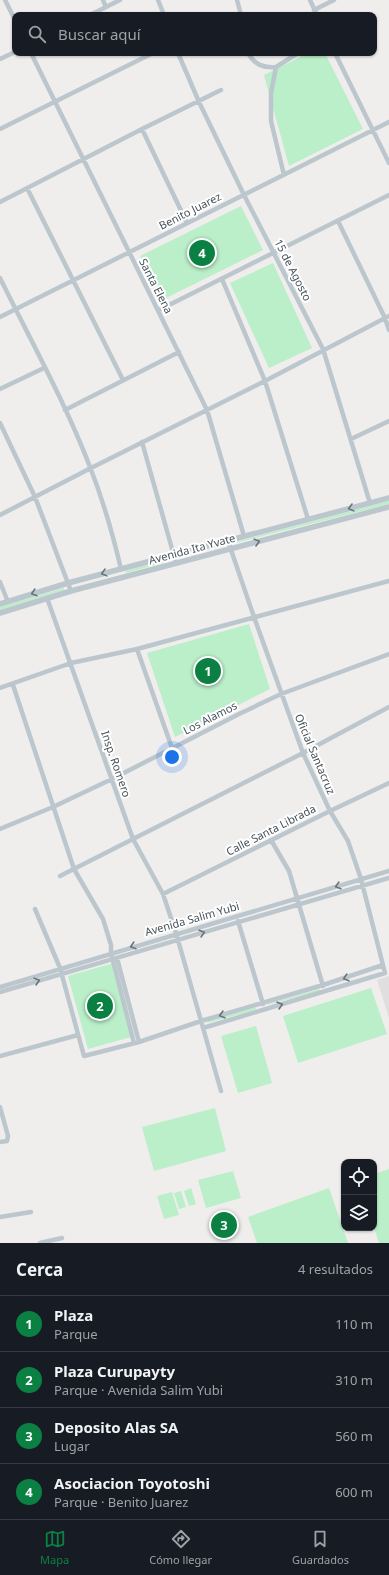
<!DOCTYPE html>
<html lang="es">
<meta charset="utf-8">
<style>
:root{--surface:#171b24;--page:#20242c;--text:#f1f3f6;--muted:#9ea1a6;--line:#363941;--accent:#0b8043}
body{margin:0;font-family:"Noto Sans",sans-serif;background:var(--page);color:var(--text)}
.controls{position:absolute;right:12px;bottom:12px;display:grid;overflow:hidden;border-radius:8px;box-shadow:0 1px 3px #0004}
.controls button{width:36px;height:36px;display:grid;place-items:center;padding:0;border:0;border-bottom:1px solid var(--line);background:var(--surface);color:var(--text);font:20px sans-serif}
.you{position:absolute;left:172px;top:757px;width:14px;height:14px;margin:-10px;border:3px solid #fff;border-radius:50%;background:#1a73e8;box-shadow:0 0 0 6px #1a73e833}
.badge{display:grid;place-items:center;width:26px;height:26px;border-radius:50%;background:var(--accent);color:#fff;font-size:13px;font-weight:700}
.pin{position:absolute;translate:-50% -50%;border:2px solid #fff;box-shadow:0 1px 4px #0006}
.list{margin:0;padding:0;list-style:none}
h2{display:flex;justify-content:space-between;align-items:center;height:52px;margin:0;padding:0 16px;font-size:17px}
h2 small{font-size:13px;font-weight:400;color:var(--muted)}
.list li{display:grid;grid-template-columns:26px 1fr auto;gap:12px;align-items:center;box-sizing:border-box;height:56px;padding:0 16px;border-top:1px solid var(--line)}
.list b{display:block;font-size:15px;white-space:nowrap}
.list p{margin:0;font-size:13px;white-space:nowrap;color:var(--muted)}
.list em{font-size:13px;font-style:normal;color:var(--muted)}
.icon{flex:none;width:22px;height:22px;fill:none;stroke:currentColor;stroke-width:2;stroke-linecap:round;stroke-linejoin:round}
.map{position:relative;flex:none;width:389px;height:1243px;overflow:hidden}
.search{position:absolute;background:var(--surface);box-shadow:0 1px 3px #0004;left:12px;right:12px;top:12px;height:44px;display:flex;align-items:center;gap:10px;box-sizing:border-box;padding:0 14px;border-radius:8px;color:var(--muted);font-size:15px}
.sheet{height:276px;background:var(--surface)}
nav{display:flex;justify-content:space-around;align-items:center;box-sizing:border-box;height:56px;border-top:1px solid var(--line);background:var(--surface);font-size:11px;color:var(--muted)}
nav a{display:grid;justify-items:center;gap:2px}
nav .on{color:var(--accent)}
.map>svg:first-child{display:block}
.education{fill:#e1dedf}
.green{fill:#baefc9}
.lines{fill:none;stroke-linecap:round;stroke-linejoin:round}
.minor{stroke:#bbc6cd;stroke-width:4.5}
.tertiary{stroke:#bbc6cd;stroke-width:5.5}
.oneway{stroke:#68757d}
.labels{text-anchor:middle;stroke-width:4;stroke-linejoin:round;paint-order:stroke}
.street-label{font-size:11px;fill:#45525b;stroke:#fff}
</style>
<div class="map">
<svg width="389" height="1243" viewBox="0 0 389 1243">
<rect width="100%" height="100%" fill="#f0eded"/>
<path class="education" d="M389,976V1018L377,980Z"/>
<path class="green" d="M308,53H325L363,129L289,166L264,75Z
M241,206L263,250L162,300L140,256Z
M273,263L312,348L269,368L230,283Z
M389,501V504L235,543V542Z
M169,559L170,561L126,573L125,571Z
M64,588V590L0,610V607Z
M249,624L270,689L175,737L147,653Z
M114,963L131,1037L88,1049L68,976Z
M371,988L387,1034L298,1063L283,1016Z
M319,989L320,991L267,1005L268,1004Z
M255,1007L256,1010L207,1023L208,1021Z
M256,1026L272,1083L238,1093L221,1036Z
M215,1108L226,1151L154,1171L142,1127Z
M389,1169V1243H379L374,1228V1174Z
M233,1171L241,1198L206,1208L198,1180Z
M191,1188L196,1204L189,1206L184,1191Z
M329,1188L348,1243H257L248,1217Z
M181,1191L186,1207L179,1209L174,1193Z
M172,1192L179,1215L164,1219L157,1196Z"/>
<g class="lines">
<path class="minor" d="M5,0L15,20
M103,0L106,7
M158,0L164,15
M237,0L241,15
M310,0L317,15
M314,10L334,0
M90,15L120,0
M31,53L207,410L244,536
M178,53L199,102L244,195L323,349L370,503
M248,53C255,65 263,68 276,67L271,93V121L284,175
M335,53L389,163
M0,59L15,52
M276,67L298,53
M0,129L153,53
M142,129L187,223
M27,188L123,380
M0,202L142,129L221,90
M338,221L385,318L389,330
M0,278C31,341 65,402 90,467C103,500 113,535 121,569
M222,279L265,381L308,519
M159,310L389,195
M0,317L389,122
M0,389L44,368
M65,410L179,352
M0,423L35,497L71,591
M351,439L389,421
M142,442L176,563
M0,515L91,468L265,381L389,316
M0,582L8,602
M47,598L133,839L163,894L176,933L221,1091
M137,649L172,748
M13,685L74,869L103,919L111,945V953L134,1043
M0,688L71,663L137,649L389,581
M0,829L53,807L112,779L239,714L281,694L389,654
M271,840L289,871L323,986
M60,876L303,753L389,707
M163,894L330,811L389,783
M35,909L60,968L84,1056L139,1042L201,1021L323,985L383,965
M238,921L263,1004
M117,958L139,1042
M0,987L389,871
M0,992L389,878
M203,1028L385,973L361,879L348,841L330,811L303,753L254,617L228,541
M0,1056L78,1035
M0,1107L8,1136L7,1141L0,1142
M0,1217L31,1212
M40,1243L62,1238"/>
<path class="tertiary" d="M0,604L68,583L389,498
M0,613L71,591L389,507"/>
</g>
<defs><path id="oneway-chevron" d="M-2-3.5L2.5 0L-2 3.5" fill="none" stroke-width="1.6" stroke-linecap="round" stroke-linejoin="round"/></defs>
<g class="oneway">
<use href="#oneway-chevron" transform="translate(351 508) rotate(165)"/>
<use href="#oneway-chevron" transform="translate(257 542) rotate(-15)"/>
<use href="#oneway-chevron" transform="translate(104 573) rotate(165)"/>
<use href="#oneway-chevron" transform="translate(34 593) rotate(163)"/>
<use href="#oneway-chevron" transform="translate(338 886) rotate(163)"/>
<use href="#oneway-chevron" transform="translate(202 933) rotate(-16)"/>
<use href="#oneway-chevron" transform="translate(133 946) rotate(163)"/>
<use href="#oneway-chevron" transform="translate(346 978) rotate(162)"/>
<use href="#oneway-chevron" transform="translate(37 981) rotate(-16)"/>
<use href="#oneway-chevron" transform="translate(280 1005) rotate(-16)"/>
<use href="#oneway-chevron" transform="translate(222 1015) rotate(164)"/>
</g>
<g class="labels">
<g class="street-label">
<text transform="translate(190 211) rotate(-27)" y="4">Benito Juarez</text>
<text transform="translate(293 270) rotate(63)" y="4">15 de Agosto</text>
<text transform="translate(156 286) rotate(63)" y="4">Santa Elena</text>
<text transform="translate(192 549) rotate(-15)" y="4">Avenida Ita Yvate</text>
<text transform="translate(210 718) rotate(-27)" y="4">Los Alamos</text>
<text transform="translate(315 754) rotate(67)" y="4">Oficial Santacruz</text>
<text transform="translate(116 764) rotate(71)" y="4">Insp. Romero</text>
<text transform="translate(271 830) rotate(-27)" y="4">Calle Santa Librada</text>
<text transform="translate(192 919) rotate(-16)" y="4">Avenida Salim Yubi</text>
</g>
</g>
</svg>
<div class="controls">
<button><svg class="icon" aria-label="locate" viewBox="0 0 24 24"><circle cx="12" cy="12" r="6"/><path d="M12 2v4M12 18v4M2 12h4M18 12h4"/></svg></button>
<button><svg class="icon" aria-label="layers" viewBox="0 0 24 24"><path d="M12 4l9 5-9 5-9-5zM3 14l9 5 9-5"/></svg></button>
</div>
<div class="you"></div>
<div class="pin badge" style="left:208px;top:671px">1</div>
<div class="pin badge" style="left:100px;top:1006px">2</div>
<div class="pin badge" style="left:224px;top:1225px">3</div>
<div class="pin badge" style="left:202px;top:253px">4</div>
<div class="search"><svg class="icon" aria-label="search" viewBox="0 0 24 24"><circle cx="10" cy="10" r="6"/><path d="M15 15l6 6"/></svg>Buscar aquí</div>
</div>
<section class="sheet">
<h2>Cerca<small>4 resultados</small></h2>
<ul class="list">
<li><span class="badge">1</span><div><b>Plaza</b><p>Parque</p></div><em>110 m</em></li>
<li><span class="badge">2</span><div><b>Plaza Curupayty</b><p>Parque · Avenida Salim Yubi</p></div><em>310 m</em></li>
<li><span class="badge">3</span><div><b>Deposito Alas SA</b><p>Lugar</p></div><em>560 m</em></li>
<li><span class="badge">4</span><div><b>Asociacion Toyotoshi</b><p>Parque · Benito Juarez</p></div><em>600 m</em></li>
</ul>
</section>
<nav>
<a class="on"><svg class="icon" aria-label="map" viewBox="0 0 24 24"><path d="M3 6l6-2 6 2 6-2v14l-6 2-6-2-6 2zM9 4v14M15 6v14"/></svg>Mapa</a>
<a><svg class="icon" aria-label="directions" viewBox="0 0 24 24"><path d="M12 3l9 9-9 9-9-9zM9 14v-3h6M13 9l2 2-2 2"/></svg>Cómo llegar</a>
<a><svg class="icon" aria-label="saved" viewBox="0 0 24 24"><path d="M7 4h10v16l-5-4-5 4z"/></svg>Guardados</a>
</nav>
